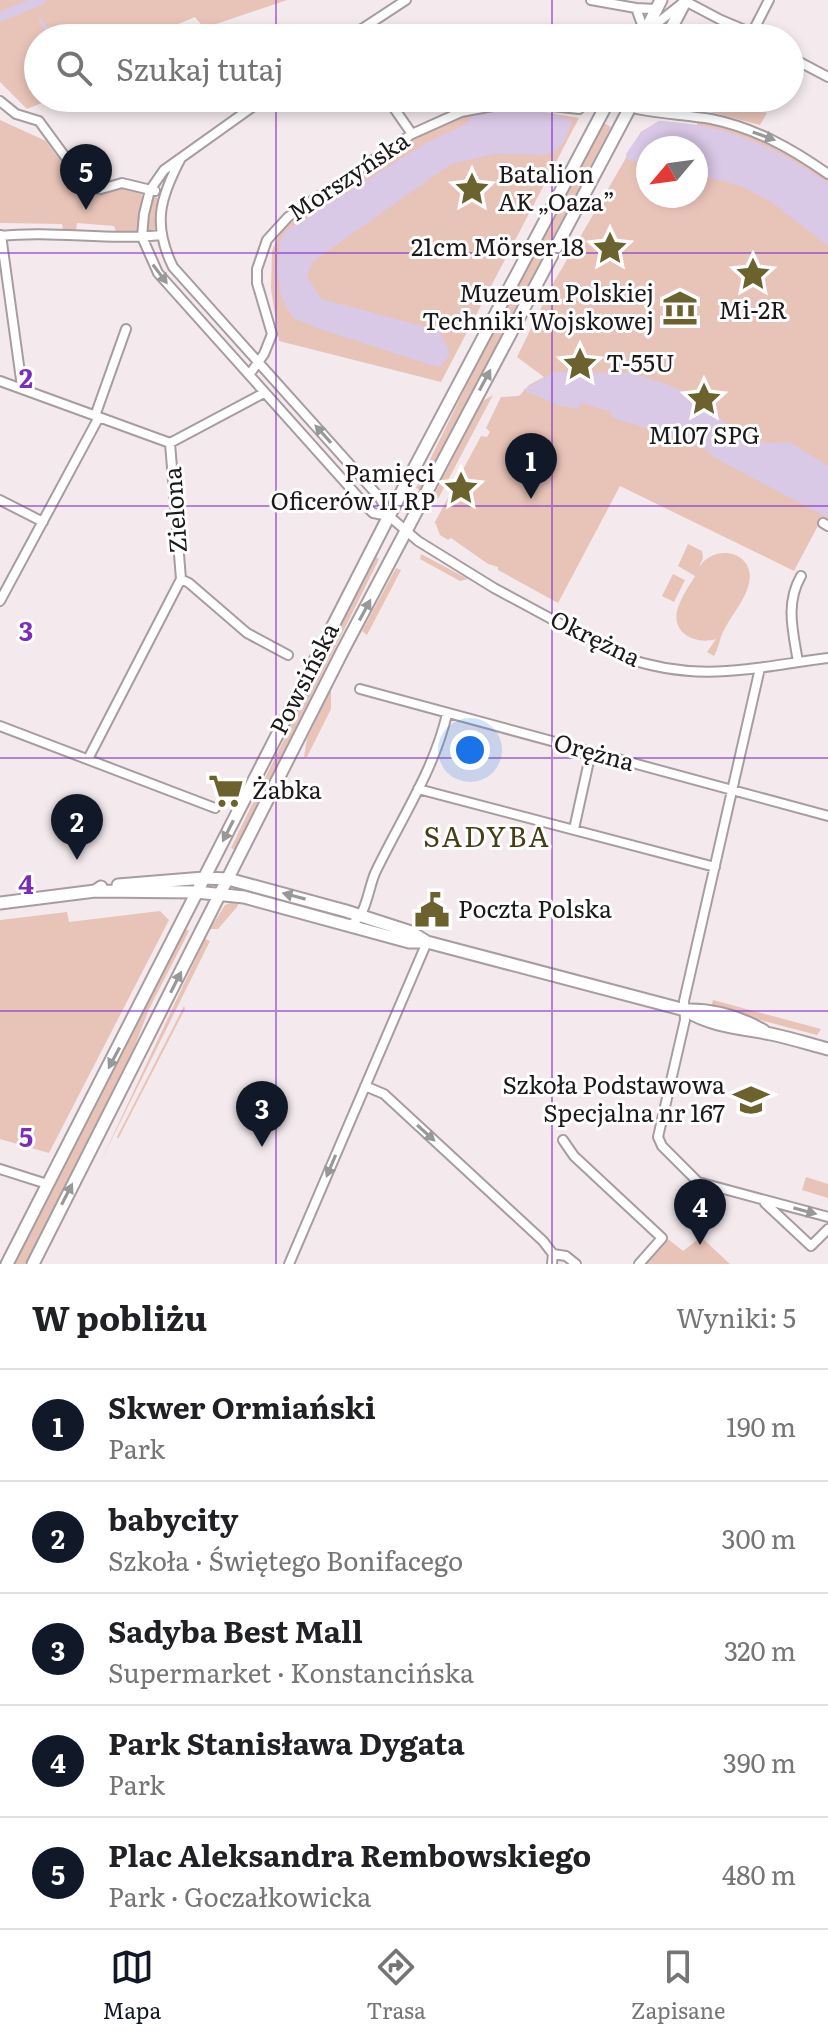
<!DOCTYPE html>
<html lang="pl">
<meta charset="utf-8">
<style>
:root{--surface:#fff;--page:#f2f2f2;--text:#202124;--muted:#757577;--line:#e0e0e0;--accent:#111827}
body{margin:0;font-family:Literata,serif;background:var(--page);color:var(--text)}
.compass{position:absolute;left:636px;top:136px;width:72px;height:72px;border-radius:50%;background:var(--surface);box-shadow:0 4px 12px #0003;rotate:241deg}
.you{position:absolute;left:470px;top:750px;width:28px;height:28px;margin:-20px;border:6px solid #fff;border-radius:50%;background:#1a73e8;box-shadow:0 0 0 12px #1a73e833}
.badge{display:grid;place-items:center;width:52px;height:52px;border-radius:50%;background:var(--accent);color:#fff;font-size:26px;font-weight:700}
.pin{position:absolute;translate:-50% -66px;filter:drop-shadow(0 2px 4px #0008)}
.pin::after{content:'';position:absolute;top:42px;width:28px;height:24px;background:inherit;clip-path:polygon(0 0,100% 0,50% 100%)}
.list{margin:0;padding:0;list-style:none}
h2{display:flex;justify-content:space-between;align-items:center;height:104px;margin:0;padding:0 32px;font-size:34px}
h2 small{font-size:26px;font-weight:400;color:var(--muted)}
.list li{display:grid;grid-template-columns:52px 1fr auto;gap:24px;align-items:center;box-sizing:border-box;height:112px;padding:0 32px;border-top:2px solid var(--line)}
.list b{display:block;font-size:30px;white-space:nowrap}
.list p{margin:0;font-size:26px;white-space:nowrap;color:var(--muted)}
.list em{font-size:26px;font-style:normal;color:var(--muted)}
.icon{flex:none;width:44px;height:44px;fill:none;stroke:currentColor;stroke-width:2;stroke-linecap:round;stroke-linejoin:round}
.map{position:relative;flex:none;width:828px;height:1264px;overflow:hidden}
.search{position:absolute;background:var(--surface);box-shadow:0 4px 12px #0003;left:24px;right:24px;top:24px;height:88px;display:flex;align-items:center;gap:20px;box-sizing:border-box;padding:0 28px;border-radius:44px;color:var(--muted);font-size:30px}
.sheet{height:664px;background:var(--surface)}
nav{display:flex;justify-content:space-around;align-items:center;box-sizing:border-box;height:112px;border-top:2px solid var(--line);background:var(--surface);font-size:22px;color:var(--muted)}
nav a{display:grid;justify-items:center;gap:4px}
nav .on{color:var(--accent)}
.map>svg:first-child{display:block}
.green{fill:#e8c3b8;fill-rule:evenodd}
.water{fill:#dac8e7}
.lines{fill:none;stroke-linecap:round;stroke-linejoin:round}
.stream{stroke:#dac8e7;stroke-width:3}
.canal{stroke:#dac8e7;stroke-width:10}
.street-casing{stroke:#a79da1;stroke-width:12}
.secondary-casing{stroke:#a79da1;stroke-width:15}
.street{stroke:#fff;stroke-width:8}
.secondary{stroke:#fff;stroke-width:11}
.oneway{fill:#999898}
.grid{fill:none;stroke:#7b2cbf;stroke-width:2;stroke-opacity:0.55}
.labels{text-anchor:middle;stroke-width:6;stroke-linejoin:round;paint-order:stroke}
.poi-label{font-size:24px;fill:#1d191b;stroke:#fff;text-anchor:start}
.street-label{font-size:24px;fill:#1d191b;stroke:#fff}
.quarter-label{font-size:28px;letter-spacing:2px;fill:#463f15;stroke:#fff}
.grid-label{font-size:26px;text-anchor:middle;font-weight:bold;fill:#7b2cbf;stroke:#fff;stroke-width:6;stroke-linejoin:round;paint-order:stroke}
</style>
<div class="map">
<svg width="828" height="1264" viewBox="0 0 828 1264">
<rect width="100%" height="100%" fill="#f4eaed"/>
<path class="green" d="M0,0H287L204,28L195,17L171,27L161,38H38V98H54L27,109L0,82Z
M715,98H738L767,113L760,125L710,112L709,108Z
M519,108L579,118L441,382L279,341L271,289L272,251L282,228L437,125L465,113Z
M0,120L46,141L76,182L88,189L102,193L123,188L141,193L143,198L137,231L117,234L114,226L77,223L76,231L63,230L62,224L0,223Z
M659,121L697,125L698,121C752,129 784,149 828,178V520L822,518L794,571L620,486L558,603L498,570V567L488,564L451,538L448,540L440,535L435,522L481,436L487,437L490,432L486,428L501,397L519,396L529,385L544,377L517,357L554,282L641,132ZM648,148H696V196H648Z
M604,123L611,127L420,490L416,488L482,354Z
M156,196L159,201L157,228L148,231L147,219L152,197Z
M493,395L438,499L433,497L483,401Z
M688,544L702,551L703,558L699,567C715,542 756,552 749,583C745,603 726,620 720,640C719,645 717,650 714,656L707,652L716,639C698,645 672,635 677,611C680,599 689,586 695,576L678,566Z
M421,554L468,579L460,581L420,559Z
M376,557L379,559L235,850L231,848C278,751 326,654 376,557Z
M396,568L401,570L367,635L362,631Z
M673,574L685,580L674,602L662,596Z
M331,689V709L307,757H304L307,739Z
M241,899L237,907L218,929H210L225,905Z
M160,911L169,920L49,1153L0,1139V920L67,912L69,922Z
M185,929L189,931L149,1009L134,1048L25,1264H15Z
M205,939L210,941L101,1161Z
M713,1000L821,1029L817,1035L711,1007Z
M184,1006L185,1009L118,1139L117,1137Z
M806,1177L828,1184V1198L802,1190Z
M701,1237L730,1264H644L668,1239L683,1251Z"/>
<path class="water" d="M513,109L552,113L572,121L564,142L555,151L544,155L495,154L451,164L312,262L307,277L322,299L440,331L449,350V356L440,367L431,365L320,329L295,319L286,307L281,296L277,269L280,242L286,231L424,144L464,125L473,116L485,112Z
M660,121C727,125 773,145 828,183V246L770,201L741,186L696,174V148H648V163L627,160L626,154L641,132Z
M554,372L632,373L666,384L691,395L739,434L767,443L789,442L828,466V518L715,458L708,451L682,439L613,418L609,411L580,403L579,409L558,405L523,390Z"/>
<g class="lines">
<path class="stream" d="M40,19L51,38"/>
<path class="canal" d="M0,17L41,0"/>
<g class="street-casing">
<path id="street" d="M591,0L636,8L656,9
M636,8L645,33L685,1L721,20L752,33L758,38
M752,33L769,0
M348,38L406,0
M790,57L828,77
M265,98L164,170L150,190L144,214L142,237L158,273L369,509L373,513L389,516
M387,98L412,134
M624,98L630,107L637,109C661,114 686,115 711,119C755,128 791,148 828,174
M0,101L16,114L39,121L83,181L93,188L101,189L122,183L155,191
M181,158C160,198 152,224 173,267L380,498L389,516L418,541L494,588L620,656C699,684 749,668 828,658
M1,235L22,387
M0,236C54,230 108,241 162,235
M249,375L264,354L272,334L257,283V269L267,240L288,217L412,134L461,112L515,102L579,109
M0,381L170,443L181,579
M95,416L126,329
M170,443L264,393
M0,500L43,522
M823,523L828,526
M181,579L189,583L247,633L288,655
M0,601L99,417
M798,662C793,631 785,604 801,576
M760,668L684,1001L685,1020L658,1137L662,1146L698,1182L828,1217
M360,689L828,816
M0,726L215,808
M88,759L181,579
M418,789L715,867
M574,829L591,752
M350,925C367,917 368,887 376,871C401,819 434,770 447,714
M365,1086L384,1094L543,1241L553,1254L552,1264
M563,1140L574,1156L662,1238L639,1264
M0,1169L47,1184
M765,1203L811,1246L828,1229
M553,1254L566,1256L576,1264
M289,1264L427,942"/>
</g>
<g class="secondary-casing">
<path id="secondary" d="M642,38L661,0
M666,38L686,0
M118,885L204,878L228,879L346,911L411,932L427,942
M95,891L196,892L244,897L409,942H427L685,1010C712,1027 741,1028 771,1034C790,1038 809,1044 828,1049
M0,903L95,891L101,887
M685,1010C714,1009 740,1017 764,1031
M7,1264L389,516L610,98
M33,1264L342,652L635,98"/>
</g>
<use href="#street" class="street"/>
<use href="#secondary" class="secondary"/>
</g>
<defs><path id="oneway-solid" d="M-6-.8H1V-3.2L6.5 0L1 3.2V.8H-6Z" transform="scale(2)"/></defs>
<g class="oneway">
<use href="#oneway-solid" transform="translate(764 136) rotate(20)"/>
<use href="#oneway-solid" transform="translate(160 274) rotate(53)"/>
<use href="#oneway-solid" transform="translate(485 380) rotate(-62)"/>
<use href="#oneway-solid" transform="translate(323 434) rotate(-132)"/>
<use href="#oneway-solid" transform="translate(365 610) rotate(-62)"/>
<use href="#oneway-solid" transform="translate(228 831) rotate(117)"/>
<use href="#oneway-solid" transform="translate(294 896) rotate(-165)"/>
<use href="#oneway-solid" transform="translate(176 982) rotate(-63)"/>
<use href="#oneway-solid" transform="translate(114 1058) rotate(118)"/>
<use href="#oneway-solid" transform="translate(426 1133) rotate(42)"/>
<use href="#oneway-solid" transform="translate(331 1166) rotate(113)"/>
<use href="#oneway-solid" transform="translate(67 1194) rotate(-63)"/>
<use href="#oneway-solid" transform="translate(805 1211) rotate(15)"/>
</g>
<path class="grid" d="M276,0V38M552,0V38M276,98V1264M552,98V1264M0,253H828M0,506H828M0,758H828M0,1011H828"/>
<defs>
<g id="sight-bare" transform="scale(2.76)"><path d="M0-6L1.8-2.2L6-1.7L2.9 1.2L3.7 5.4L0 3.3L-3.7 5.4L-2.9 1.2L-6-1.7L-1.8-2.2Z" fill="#6b622e" stroke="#fff" stroke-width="2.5" paint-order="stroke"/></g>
<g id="museum-bare" transform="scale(2.76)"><path d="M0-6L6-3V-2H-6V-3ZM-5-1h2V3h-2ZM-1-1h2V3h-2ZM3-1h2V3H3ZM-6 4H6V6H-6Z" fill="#6b622e" stroke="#fff" stroke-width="2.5" paint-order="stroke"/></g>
<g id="supermarket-bare" transform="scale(2.76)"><path d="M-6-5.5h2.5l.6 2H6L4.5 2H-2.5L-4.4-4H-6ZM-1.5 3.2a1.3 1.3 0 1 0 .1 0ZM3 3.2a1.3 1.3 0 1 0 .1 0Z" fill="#6b622e" stroke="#fff" stroke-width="2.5" paint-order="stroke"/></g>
<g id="civic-bare" transform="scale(2.76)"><path d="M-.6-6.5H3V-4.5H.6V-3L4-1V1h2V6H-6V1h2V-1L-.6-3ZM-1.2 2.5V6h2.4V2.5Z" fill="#6b622e" stroke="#fff" stroke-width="2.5" paint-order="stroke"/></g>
<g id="school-bare" transform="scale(2.76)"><path d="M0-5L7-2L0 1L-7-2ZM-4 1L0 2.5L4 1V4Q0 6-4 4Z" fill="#6b622e" stroke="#fff" stroke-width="2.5" paint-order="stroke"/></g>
</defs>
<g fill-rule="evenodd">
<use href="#sight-bare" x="472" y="189"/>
<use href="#sight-bare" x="610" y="248"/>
<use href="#sight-bare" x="753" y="274"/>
<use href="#museum-bare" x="680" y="308"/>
<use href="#sight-bare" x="580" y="364"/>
<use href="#sight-bare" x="704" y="399"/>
<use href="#sight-bare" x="461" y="488"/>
<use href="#supermarket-bare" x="226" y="791"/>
<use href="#civic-bare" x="432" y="910"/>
<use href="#school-bare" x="751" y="1100"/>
</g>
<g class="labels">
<g class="poi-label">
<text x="498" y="183">Batalion<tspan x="498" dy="28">AK „Oaza”</tspan></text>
<text x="584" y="256" text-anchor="end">21cm Mörser 18</text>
<text x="654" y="302" text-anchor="end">Muzeum Polskiej<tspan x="654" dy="28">Techniki Wojskowej</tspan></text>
<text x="753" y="319" text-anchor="middle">Mi-2R</text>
<text x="606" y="372">T-55U</text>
<text x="704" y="444" text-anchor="middle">M107 SPG</text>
<text x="435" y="482" text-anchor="end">Pamięci<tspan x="435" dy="28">Oficerów II RP</tspan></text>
<text x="252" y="799">Żabka</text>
<text x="458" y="918">Poczta Polska</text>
<text x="725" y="1094" text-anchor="end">Szkoła Podstawowa<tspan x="725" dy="28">Specjalna nr 167</tspan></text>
</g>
<g class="street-label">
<text transform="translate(349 177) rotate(-34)" y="8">Morszyńska</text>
<text transform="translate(176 510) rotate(-94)" y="8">Zielona</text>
<text transform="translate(595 639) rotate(26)" y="8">Okrężna</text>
<text transform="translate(305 679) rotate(-63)" y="8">Powsińska</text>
<text transform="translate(594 753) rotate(15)" y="8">Orężna</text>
</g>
<g class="quarter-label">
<text x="487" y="847">SADYBA</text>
</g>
</g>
<g class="grid-label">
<text x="26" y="388">2</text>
<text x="26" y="641">3</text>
<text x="26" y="894">4</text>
<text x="26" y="1147">5</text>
</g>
</svg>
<svg class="compass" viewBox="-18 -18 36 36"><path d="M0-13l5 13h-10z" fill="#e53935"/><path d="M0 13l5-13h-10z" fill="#757577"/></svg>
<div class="you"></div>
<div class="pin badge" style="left:531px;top:499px">1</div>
<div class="pin badge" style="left:77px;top:860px">2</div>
<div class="pin badge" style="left:262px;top:1147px">3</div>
<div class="pin badge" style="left:700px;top:1245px">4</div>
<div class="pin badge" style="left:86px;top:210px">5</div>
<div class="search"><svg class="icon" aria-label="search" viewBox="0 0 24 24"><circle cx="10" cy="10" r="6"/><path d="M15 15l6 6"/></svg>Szukaj tutaj</div>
</div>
<section class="sheet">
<h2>W pobliżu<small>Wyniki: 5</small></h2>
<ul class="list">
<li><span class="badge">1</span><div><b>Skwer Ormiański</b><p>Park</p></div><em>190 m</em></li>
<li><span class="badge">2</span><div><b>babycity</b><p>Szkoła · Świętego Bonifacego</p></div><em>300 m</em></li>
<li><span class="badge">3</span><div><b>Sadyba Best Mall</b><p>Supermarket · Konstancińska</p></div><em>320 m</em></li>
<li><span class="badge">4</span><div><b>Park Stanisława Dygata</b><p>Park</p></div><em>390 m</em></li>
<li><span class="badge">5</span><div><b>Plac Aleksandra Rembowskiego</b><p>Park · Goczałkowicka</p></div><em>480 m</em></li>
</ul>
</section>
<nav>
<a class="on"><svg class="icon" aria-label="map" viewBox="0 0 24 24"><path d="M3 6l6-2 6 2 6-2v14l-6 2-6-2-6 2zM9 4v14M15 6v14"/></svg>Mapa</a>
<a><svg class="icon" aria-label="directions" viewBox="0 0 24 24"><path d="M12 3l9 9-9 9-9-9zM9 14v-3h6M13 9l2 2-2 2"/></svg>Trasa</a>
<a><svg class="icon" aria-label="saved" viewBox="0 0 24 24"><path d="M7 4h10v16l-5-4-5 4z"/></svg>Zapisane</a>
</nav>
